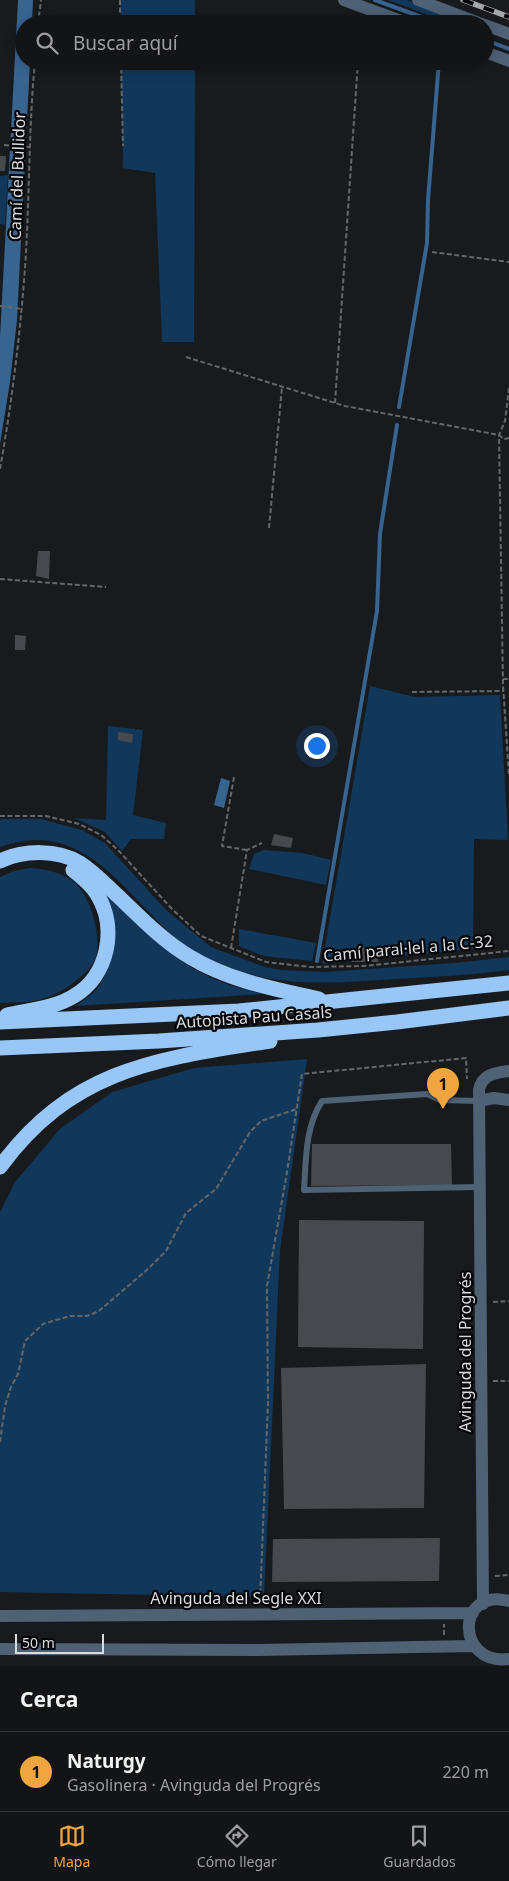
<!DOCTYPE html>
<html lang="es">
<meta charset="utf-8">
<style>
:root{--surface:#121416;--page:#1f2123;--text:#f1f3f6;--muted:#9c9ea1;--line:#313335;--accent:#f1a540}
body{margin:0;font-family:"Noto Sans",sans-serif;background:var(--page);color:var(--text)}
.scale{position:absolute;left:15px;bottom:12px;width:89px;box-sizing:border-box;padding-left:5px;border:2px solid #d9dbdd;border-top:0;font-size:14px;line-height:18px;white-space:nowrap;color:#d9dbdd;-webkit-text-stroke:4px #050607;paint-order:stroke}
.you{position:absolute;left:316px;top:745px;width:18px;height:18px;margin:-12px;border:4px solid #fff;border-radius:50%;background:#1a73e8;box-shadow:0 0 0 8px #1a73e833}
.badge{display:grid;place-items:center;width:32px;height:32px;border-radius:50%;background:var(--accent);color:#111;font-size:16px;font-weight:700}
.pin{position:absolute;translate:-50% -41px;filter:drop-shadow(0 1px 2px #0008)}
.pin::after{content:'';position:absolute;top:26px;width:18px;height:15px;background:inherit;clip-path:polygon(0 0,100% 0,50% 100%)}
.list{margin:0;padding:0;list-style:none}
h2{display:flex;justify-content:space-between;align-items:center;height:65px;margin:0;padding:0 20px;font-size:21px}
h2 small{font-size:16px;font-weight:400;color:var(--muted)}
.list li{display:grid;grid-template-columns:32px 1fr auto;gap:15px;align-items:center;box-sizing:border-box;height:80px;padding:0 20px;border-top:1px solid var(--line)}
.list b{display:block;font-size:19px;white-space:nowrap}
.list p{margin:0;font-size:16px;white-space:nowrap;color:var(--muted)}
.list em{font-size:16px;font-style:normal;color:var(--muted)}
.icon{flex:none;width:28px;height:28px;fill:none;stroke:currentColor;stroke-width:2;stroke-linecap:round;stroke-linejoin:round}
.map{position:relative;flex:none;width:509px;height:1666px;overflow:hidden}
.search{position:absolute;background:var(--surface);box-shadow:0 2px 12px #0003;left:15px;right:15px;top:15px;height:55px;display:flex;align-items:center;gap:12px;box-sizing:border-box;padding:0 18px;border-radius:28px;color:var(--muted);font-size:19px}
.sheet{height:145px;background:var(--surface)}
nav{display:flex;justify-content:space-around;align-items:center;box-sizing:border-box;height:70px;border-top:1px solid var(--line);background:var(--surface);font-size:14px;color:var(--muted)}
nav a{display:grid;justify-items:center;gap:2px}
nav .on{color:var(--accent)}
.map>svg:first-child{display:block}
.green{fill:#11375b}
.water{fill:#386490}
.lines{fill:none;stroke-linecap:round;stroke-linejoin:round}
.stream{stroke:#386490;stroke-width:4}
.building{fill:#46494d}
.path{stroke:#64676a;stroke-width:2;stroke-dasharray:5 2.5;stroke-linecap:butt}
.lane{stroke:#4f6175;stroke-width:6}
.street{stroke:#4f6175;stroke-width:12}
.highway{stroke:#97c6f7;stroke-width:15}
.rail-casing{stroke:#a5a7aa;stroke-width:5.5}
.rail{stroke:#050607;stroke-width:4;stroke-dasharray:11;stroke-linecap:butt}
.labels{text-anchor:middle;stroke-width:4.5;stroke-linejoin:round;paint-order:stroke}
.street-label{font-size:16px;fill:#d9dbdd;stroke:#050607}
</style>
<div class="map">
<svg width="509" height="1666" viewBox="0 0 509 1666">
<rect width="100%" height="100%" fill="#181b1e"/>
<path class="green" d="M120,0H195V24H121Z
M388,0H407L471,24H452Z
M121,61H195L194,342H162L155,173L123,168Z
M8,175L5,225L0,224V176Z
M370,686L415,697L500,695L508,840L474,839L473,949L322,964Z
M108,726L143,730L133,815L166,823L164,839H131L122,851L105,832L74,818L106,820Z
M3,819H41L82,830L105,843L166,910L211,947L265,967L281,970L324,972L455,963L509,957V970C471,975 434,977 396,979C333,983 273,989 214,961C202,956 187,949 178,940C124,894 84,816 0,847V820Z
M264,850L303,853L331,860L326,885L249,869L254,854Z
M30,868C47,869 59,872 73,881C91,894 106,947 92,965C80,980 60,994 42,999C29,1003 13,1002 0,1003V877L14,871Z
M104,891C136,924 169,959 212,978C228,986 246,989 264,994L76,1006C82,1001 92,995 97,989C116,963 121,919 104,891Z
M239,929L316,943L312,961L263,956L239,946Z
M307,1059L280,1251L264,1597L0,1592V1212L15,1182L60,1129L112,1092L194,1068Z"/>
<path class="water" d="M18,0H33L32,24H24V61H30L17,320L10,382L0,444V337Z
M221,778L230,781L224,808L214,805Z"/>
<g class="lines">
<path class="stream" d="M375,0L441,24
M485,40L509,49
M399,407L427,243L428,200L439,61
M317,961L377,611L380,534L397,425"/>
</g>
<path class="building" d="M0,156H6L5,171H0Z
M38,551H50L49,579L36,576Z
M15,635L26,636L25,650H15Z
M118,732L133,734L132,743L118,740Z
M274,834L293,838L291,848L271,845Z
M357,946L379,949L378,962H351Z
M312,1144H451L452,1185L311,1186Z
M299,1220L424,1221L423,1349L298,1347Z
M426,1364L424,1508L284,1509L281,1368Z
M440,1538L439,1581L272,1582L273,1539Z"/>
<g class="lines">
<path class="path" d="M120,0V24
M38,24L41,0
M121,61L123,146
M4,145L29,147
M432,252L509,262
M0,306L21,309
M186,357L345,406L499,435L504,439L509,438
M509,388L505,421L499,435L503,685L509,776
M335,403L358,61
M0,469C11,407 19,344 24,281C30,208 28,134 35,61
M269,528L282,387
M0,579L106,587
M503,679H509
M412,692L504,691
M234,777L222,846L247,850
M0,816H46L79,824L101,835L118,850L172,909L201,936L266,962L310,967L364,966L509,951
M231,948L247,850L262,843
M493,1302L509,1301
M493,1381H509
M0,1442L5,1406L11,1387L18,1374L25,1341L43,1324L70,1316H87L99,1311L149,1268L166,1251L186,1213L216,1189L250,1132L261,1121L297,1109
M495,1576L509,1575
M260,1601L268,1403L267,1286L287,1172L302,1074L466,1058L467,1079
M444,1635V1624"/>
<path class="lane" d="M479,1101L440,1100L427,1094L322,1101C305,1127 306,1160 304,1190L480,1187"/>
<path class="street" d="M344,0L409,24
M418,0L482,24
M485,25L509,34
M485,52L509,61
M479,1101L494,1098L509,1100
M509,1601C455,1587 456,1666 509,1659
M483,1604L479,1090C482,1074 495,1073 509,1071
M0,1616L473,1613
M0,1649L258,1650L472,1646"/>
<path class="highway" d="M0,861C23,850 58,849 80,863C94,872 106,885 118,896C140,917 163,941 190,957C230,981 275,989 319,999
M7,1015C29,1010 55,1008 74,996C108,976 118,928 97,894C91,884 82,877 73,870
M0,1022L239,1011L509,983
M0,1048L159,1041L318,1030L397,1022L509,1008
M0,1167C73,1068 157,1059 270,1041"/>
<g class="rail-casing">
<path id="rail" d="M463,0L509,17"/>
</g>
<use href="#rail" class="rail"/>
</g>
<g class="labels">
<g class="street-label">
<text transform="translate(17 176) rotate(-88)" y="6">Camí del Bullidor</text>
<text transform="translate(408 948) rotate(-5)" y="6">Camí paral·lel a la C-32</text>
<text transform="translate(254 1017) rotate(-4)" y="6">Autopista Pau Casals</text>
<text transform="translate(465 1352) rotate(-90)" y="6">Avinguda del Progrés</text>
<text x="236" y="1604">Avinguda del Segle XXI</text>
</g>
</g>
</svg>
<div class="scale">50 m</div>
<div class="you"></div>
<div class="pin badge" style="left:443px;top:1109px">1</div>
<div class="search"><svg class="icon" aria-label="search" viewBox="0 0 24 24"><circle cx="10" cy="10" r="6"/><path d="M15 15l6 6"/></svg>Buscar aquí</div>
</div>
<section class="sheet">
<h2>Cerca<small></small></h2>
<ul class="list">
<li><span class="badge">1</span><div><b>Naturgy</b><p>Gasolinera · Avinguda del Progrés</p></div><em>220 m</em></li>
</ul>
</section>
<nav>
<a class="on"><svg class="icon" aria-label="map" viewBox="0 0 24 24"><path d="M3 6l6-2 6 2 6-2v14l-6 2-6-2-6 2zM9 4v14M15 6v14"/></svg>Mapa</a>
<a><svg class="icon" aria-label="directions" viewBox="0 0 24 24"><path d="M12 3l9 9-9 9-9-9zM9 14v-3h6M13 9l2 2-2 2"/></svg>Cómo llegar</a>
<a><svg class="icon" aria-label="saved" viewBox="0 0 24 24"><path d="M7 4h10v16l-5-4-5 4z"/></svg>Guardados</a>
</nav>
